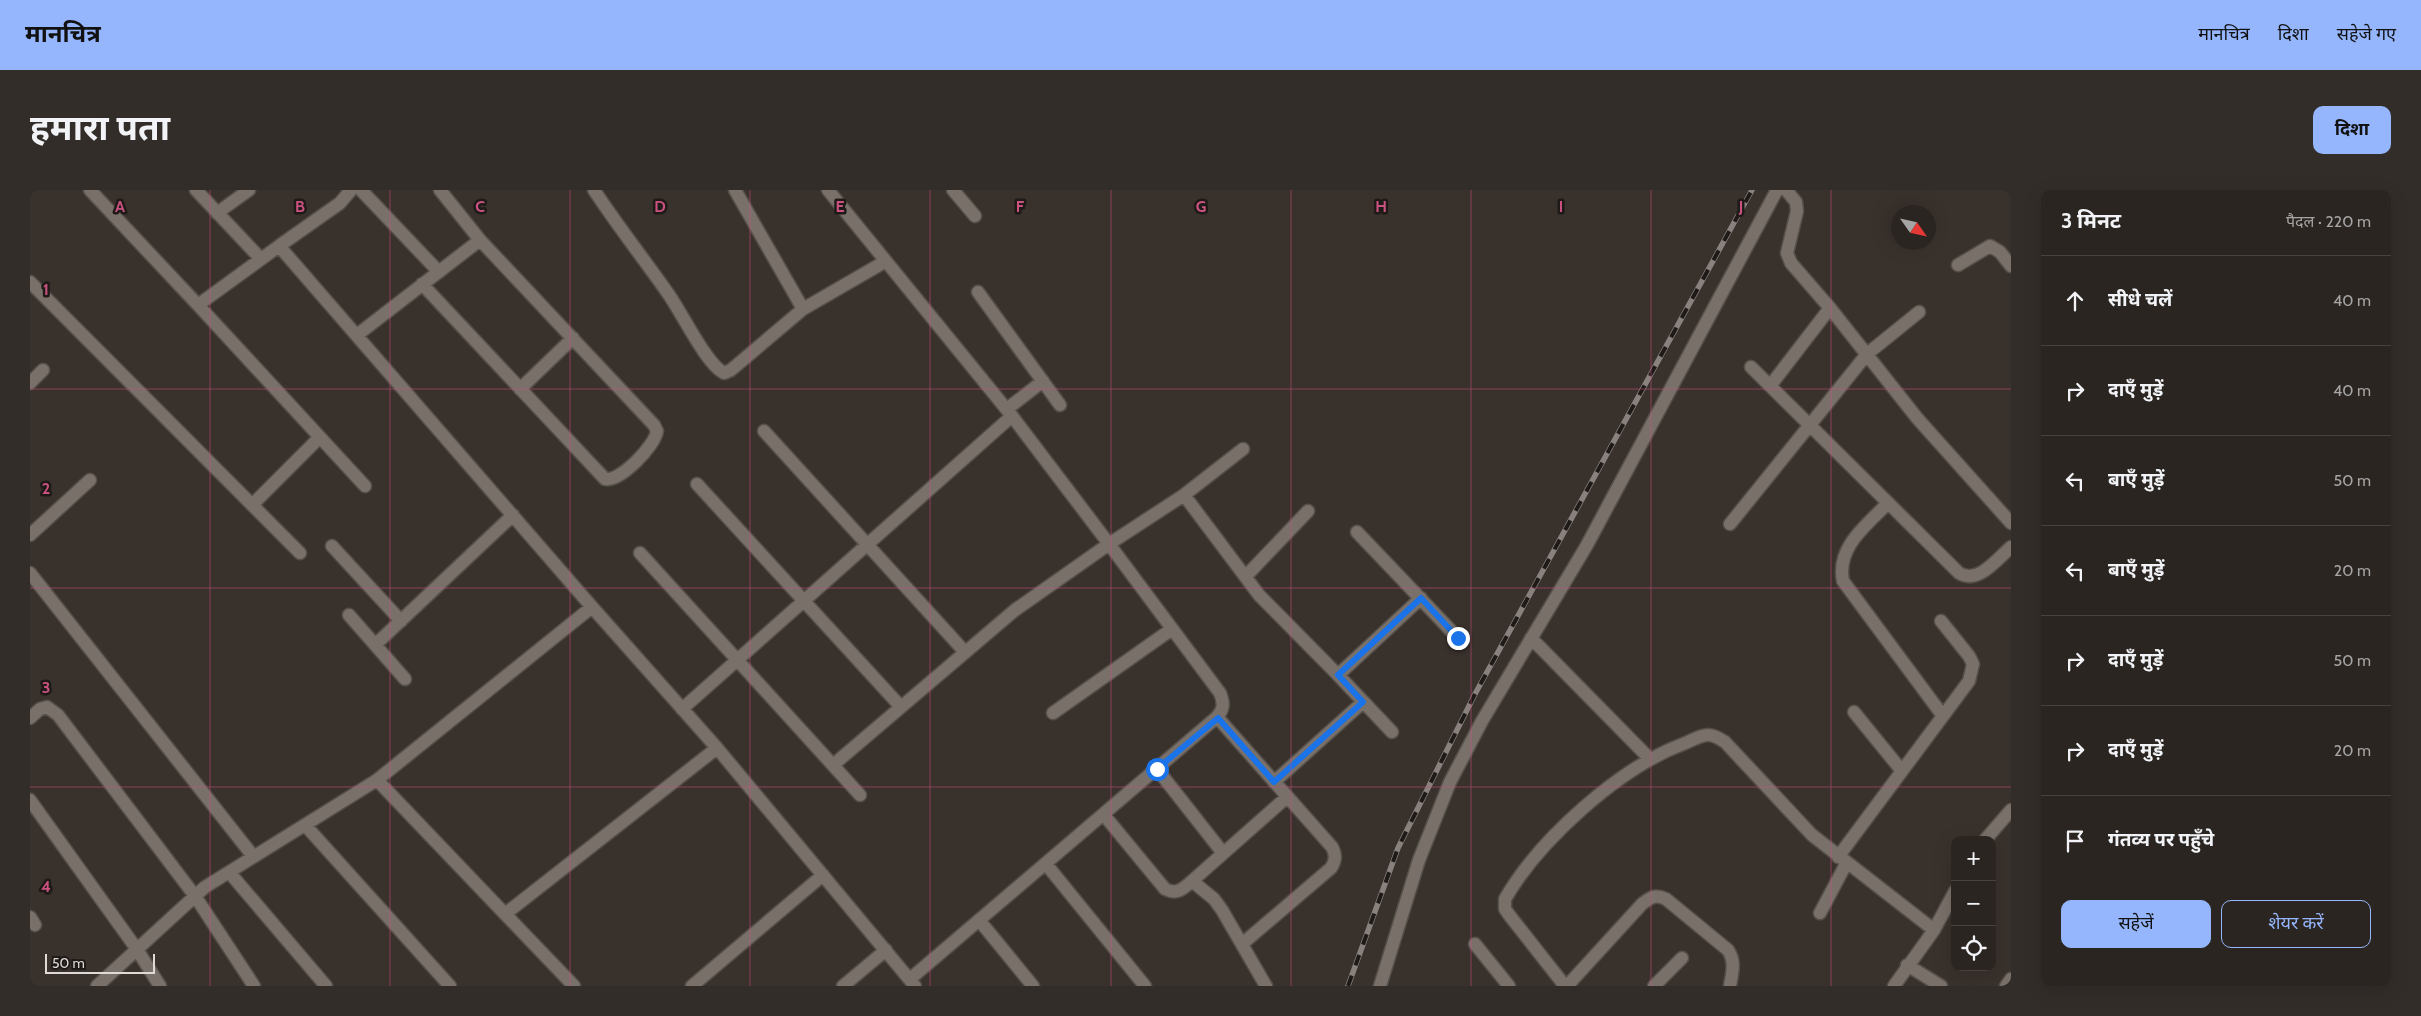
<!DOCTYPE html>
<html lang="hi">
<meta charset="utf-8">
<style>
:root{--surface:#2b2521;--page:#332d2a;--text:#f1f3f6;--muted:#a6a5a5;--line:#47423f;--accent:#95b6fd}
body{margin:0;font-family:Cabin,"Noto Sans Devanagari",sans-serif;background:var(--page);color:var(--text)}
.controls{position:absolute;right:15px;bottom:15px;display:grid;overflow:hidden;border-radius:10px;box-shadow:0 5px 20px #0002}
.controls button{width:45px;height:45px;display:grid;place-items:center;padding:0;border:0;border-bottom:1px solid var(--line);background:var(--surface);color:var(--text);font:25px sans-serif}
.compass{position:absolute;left:1861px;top:15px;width:45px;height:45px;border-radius:50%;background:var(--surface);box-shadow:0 5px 20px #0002;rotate:124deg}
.scale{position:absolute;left:15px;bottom:12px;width:110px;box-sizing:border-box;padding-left:5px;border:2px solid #dfd9d6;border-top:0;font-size:14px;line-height:18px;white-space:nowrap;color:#dfd9d6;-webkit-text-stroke:4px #1e1a18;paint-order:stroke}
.stop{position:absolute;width:15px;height:15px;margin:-11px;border:4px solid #1a73e8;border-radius:50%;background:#fff}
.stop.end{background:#1a73e8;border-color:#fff;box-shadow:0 1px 5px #0008}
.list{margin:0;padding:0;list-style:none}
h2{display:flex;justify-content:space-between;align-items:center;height:65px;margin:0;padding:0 20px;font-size:21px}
h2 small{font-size:16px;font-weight:400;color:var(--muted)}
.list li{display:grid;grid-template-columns:32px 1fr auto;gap:15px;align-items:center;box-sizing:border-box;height:90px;padding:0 20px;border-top:1px solid var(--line)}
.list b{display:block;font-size:19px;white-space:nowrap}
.list em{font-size:16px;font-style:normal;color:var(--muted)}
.actions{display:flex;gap:10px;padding:15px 20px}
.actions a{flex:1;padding:11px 0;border:1px solid var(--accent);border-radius:10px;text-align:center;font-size:18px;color:var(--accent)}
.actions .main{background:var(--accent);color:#111}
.icon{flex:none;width:28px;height:28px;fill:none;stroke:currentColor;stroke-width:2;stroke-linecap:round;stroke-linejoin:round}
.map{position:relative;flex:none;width:1981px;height:796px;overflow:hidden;border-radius:10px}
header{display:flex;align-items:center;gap:30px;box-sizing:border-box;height:70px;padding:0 25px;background:var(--accent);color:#111}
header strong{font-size:24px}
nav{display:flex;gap:28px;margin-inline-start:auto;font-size:18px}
.intro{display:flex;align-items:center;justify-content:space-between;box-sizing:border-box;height:120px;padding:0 30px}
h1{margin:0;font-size:35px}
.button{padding:12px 22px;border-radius:10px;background:var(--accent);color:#111;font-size:18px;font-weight:700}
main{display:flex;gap:30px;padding:0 30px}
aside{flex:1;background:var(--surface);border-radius:10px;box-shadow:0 5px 20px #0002}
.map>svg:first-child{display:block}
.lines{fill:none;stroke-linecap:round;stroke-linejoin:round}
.street-casing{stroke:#554f4a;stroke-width:15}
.street{stroke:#7a706a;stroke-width:12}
.rail-casing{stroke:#88817d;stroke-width:5.5}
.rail{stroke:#1e1a18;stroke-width:4;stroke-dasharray:11;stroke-linecap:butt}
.route{stroke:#1a73e8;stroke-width:6}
.grid{fill:none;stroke:#cb5280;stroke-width:1;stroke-opacity:0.55}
.grid-label{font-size:16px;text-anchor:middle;font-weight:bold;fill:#cb5280;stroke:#1e1a18;stroke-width:5;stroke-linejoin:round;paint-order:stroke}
</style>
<header>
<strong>मानचित्र</strong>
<nav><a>मानचित्र</a><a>दिशा</a><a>सहेजे गए</a></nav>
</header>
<div class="intro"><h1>हमारा पता</h1><a class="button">दिशा</a></div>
<main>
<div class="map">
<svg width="1981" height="796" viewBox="0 0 1981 796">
<rect width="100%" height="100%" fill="#39312c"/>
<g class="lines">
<g class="street-casing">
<path id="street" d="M60,0L168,115L249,56L562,417L687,558L885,796
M166,0L230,68
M331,0L409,82
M564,0C587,35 613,68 637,102C651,121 676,174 694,183L701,180L773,119L705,0
M923,0L945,26
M1756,0L1766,12L1767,21L1757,63L1761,73L1800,118L1887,228L1981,333
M187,23L219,0
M249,56L310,13L321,0
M1928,75L1960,56L1970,62L1981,76
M0,92L270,363
M392,94L575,289C590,292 625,256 627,241L624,235L450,50L410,0
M948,102L1030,215
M168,115L335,296
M773,119L856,71
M327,145L450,50
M1721,177L1929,383C1948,395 1967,369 1981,357
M0,193L13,180
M1740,196L1800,118
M490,199L543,148
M977,219L1013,191
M982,226L1079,354L1154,305L1229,405L1308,485L1391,408
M734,241L935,462
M667,294L871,517
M1154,305L1213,259
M1858,313C1837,335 1806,357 1813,391L1913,526
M222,315L290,247
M1700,334L1837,164L1889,122
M1327,342L1428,448
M0,345L60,290
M302,356L371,431
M610,363L830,605
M0,383L223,666
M1216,386L1278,321
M319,425L375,489
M1501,448L1620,569
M345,455L483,325
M1308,485L1362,542
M652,519L982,226L798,0
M1824,522L1872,581
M1023,523L1142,439
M1187,527L1302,657C1306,665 1306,670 1301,678L1212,754
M0,528L10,519L17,517L28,525L165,706L224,796
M803,575L985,420L1079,354L1190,503C1194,513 1194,519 1187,527L880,789
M1127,579L1193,663
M347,590L475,724L687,558
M1244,592L1333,512
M0,610L106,758L130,796
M1074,625L1135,699C1147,705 1153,699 1162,691L1184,709L1192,720L1236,796
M275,635L420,796
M1955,650L1981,620
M1808,667L1939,491L1943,474L1939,466L1911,431
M1016,674L1115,796
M199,682L296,796
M1162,691L1257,607
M1790,723L1816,674
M475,724L544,796
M0,727L5,735
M949,730L1003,796
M1445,754L1479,796
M1877,775L1911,796
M67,796L175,697L347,590L562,417
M662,796L793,685
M813,796L856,760
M1350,796L1389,670L1420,592L1452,531L1557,355L1747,0
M1535,796L1480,726L1475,719V709C1509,650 1589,578 1653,554C1661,551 1670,545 1678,545C1685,545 1690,549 1695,552L1782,645L1904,740
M1537,796L1612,714C1621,707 1625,704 1636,709L1698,760C1706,772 1702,783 1700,796
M1624,796L1652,768
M1864,796L1904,740L1925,701
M1976,796L1981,789"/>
</g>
<use href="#street" class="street"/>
<g class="rail-casing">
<path id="rail" d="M1318,796L1368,658L1445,504L1722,0"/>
</g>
<use href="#rail" class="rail"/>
</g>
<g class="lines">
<path class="route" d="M1127,579L1188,528L1244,592L1333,512L1308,485L1391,408L1428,448"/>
</g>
<path class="grid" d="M180,0V796M360,0V796M540,0V796M720,0V796M900,0V796M1081,0V796M1261,0V796M1441,0V796M1621,0V796M1801,0V796M0,199H1981M0,398H1981M0,597H1981"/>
<g class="grid-label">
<text x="90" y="22">A</text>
<text x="270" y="22">B</text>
<text x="450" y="22">C</text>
<text x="630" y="22">D</text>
<text x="810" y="22">E</text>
<text x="990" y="22">F</text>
<text x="1171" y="22">G</text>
<text x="1351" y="22">H</text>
<text x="1531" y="22">I</text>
<text x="1711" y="22">J</text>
<text x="16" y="105">1</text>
<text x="16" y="304">2</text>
<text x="16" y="503">3</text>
<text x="16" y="702">4</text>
</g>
</svg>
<div class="controls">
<button>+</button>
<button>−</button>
<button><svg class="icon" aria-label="locate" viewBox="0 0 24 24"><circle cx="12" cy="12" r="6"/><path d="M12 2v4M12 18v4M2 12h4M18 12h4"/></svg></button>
</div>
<svg class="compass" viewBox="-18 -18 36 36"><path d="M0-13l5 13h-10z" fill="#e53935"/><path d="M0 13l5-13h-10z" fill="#a6a5a5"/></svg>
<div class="scale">50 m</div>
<div class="stop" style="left:1127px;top:579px"></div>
<div class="stop end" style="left:1428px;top:448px"></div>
</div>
<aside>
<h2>3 मिनट<small>पैदल · 220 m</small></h2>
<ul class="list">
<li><svg class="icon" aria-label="ahead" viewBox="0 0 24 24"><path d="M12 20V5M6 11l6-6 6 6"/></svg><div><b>सीधे चलें</b></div><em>40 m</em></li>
<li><svg class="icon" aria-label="right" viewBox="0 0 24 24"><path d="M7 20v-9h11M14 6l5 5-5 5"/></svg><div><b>दाएँ मुड़ें</b></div><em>40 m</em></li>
<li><svg class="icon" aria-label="left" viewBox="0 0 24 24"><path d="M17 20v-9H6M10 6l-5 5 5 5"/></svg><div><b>बाएँ मुड़ें</b></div><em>50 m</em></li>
<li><svg class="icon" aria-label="left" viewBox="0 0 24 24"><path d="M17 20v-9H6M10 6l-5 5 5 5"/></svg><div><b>बाएँ मुड़ें</b></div><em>20 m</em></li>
<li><svg class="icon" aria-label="right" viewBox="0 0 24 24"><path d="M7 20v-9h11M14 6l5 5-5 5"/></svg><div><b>दाएँ मुड़ें</b></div><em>50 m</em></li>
<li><svg class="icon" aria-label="right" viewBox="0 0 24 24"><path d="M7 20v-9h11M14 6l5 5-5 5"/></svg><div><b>दाएँ मुड़ें</b></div><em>20 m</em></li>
<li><svg class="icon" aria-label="arrive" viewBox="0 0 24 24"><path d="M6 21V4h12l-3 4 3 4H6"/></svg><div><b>गंतव्य पर पहुँचे</b></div></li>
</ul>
<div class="actions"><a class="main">सहेजें</a><a>शेयर करें</a></div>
</aside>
</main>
